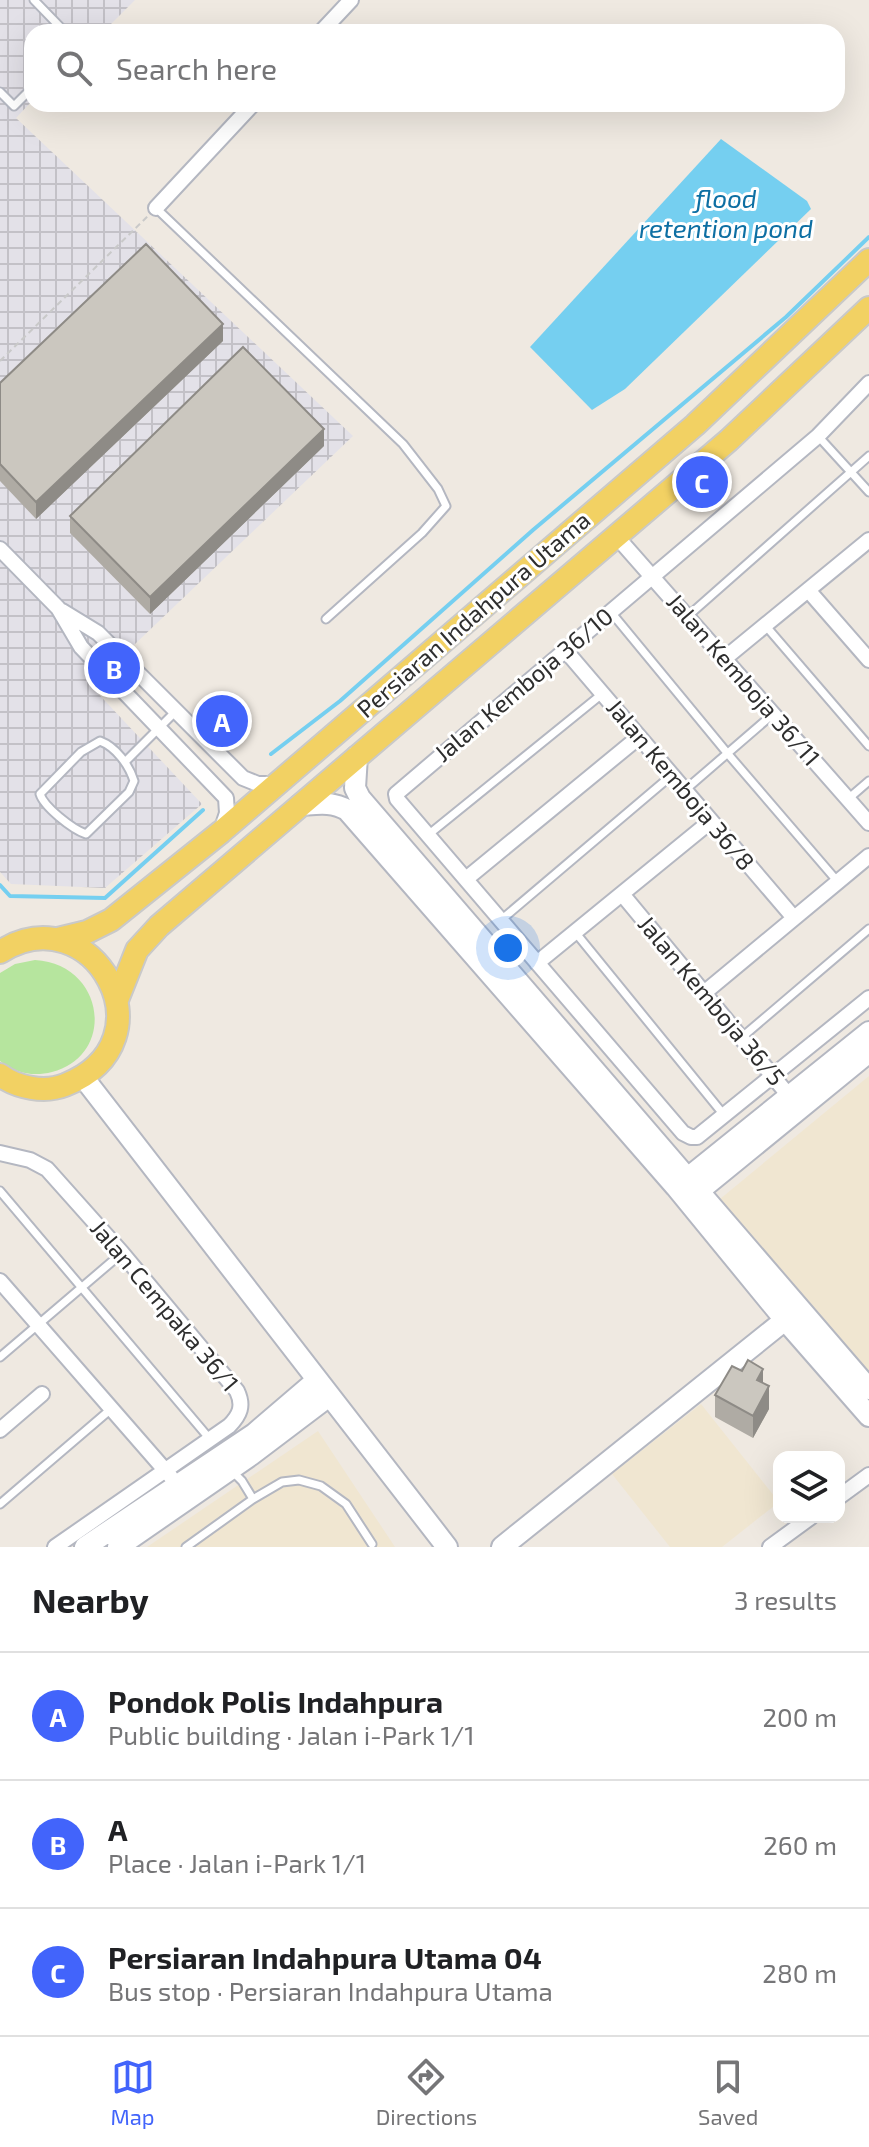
<!DOCTYPE html>
<meta charset="utf-8">
<style>
:root{--surface:#fff;--page:#f6f6f6;--text:#202124;--muted:#757577;--line:#e0e0e0;--accent:#4264fb}
body{margin:0;font-family:"Exo 2",sans-serif;background:var(--page);color:var(--text)}
.controls{position:absolute;right:24px;bottom:24px;display:grid;overflow:hidden;border-radius:16px;box-shadow:0 8px 32px #0002}
.controls button{width:72px;height:72px;display:grid;place-items:center;padding:0;border:0;border-bottom:2px solid var(--line);background:var(--surface);color:var(--text);font:40px sans-serif}
.you{position:absolute;left:508px;top:948px;width:28px;height:28px;margin:-20px;border:6px solid #fff;border-radius:50%;background:#1a73e8;box-shadow:0 0 0 12px #1a73e833}
.badge{display:grid;place-items:center;width:52px;height:52px;border-radius:50%;background:var(--accent);color:#fff;font-size:26px;font-weight:700}
.pin{position:absolute;translate:-50% -50%;border:4px solid #fff;box-shadow:0 2px 8px #0006}
.list{margin:0;padding:0;list-style:none}
h2{display:flex;justify-content:space-between;align-items:center;height:104px;margin:0;padding:0 32px;font-size:34px}
h2 small{font-size:26px;font-weight:400;color:var(--muted)}
.list li{display:grid;grid-template-columns:52px 1fr auto;gap:24px;align-items:center;box-sizing:border-box;height:128px;padding:0 32px;border-top:2px solid var(--line)}
.list b{display:block;font-size:30px;white-space:nowrap}
.list p{margin:0;font-size:26px;white-space:nowrap;color:var(--muted)}
.list em{font-size:26px;font-style:normal;color:var(--muted)}
.icon{flex:none;width:44px;height:44px;fill:none;stroke:currentColor;stroke-width:2;stroke-linecap:round;stroke-linejoin:round}
.map{position:relative;flex:none;width:869px;height:1547px;overflow:hidden}
.search{position:absolute;background:var(--surface);box-shadow:0 8px 32px #0002;left:24px;right:24px;top:24px;height:88px;display:flex;align-items:center;gap:20px;box-sizing:border-box;padding:0 28px;border-radius:24px;color:var(--muted);font-size:30px}
.sheet{height:488px;background:var(--surface)}
nav{display:flex;justify-content:space-around;align-items:center;box-sizing:border-box;height:112px;border-top:2px solid var(--line);background:var(--surface);font-size:22px;color:var(--muted)}
nav a{display:grid;justify-items:center;gap:4px}
nav .on{color:var(--accent)}
.map>svg:first-child{display:block}
.industrial{fill:url(#industrial-grid)}
.education{fill:#f0e6d1}
.grass{fill:#b6e59e}
.water{fill:#75cff0}
.lines{fill:none;stroke-linecap:round;stroke-linejoin:round}
.stream{stroke:#75cff0;stroke-width:4}
.lane-casing{stroke:#b4b7c1;stroke-width:11}
.street-casing{stroke:#b4b7c1;stroke-width:18}
.secondary-casing{stroke:#b4b7c1;stroke-width:24}
.primary-casing{stroke:#c9c9c9;stroke-width:26}
.path{stroke:#c9c9c9;stroke-width:2;stroke-dasharray:6 4;stroke-linecap:butt}
.lane{stroke:#fff;stroke-width:7}
.street{stroke:#fff;stroke-width:14}
.secondary{stroke:#fff;stroke-width:20}
.primary{stroke:#f2d163;stroke-width:22}
.wall{fill:#afaba4}
.shaded-wall{fill:#8e8b86}
.building{fill:#cbc7bf;stroke:#8e8b86;stroke-width:2}
.labels{text-anchor:middle;stroke-width:6;stroke-linejoin:round;paint-order:stroke}
.street-label{font-size:24px;fill:#2e2e2e;stroke:#fff}
.water-label{font-size:26px;font-style:italic;fill:#0d6fa3;stroke:#fff}
</style>
<div class="map">
<svg width="869" height="1547" viewBox="0 0 869 1547">
<defs>
<pattern id="industrial-grid" width="8" height="8" patternUnits="userSpaceOnUse" patternTransform="scale(2)"><rect width="8" height="8" fill="#e3e1e8"/><path d="M0 4h8M4 0v8" fill="none" stroke="#c3c1c7"/></pattern>
</defs>
<rect width="100%" height="100%" fill="#efe9e1"/>
<path class="industrial" d="M0,0H135L103,32H32V101L16,118L353,436L91,686L202,804L105,888L11,884L0,872Z"/>
<path class="education" d="M869,1076V1371L720,1199Z
M701,1404L779,1502L722,1547H670L612,1474Z
M318,1431L395,1547H147Z"/>
<path class="grass" d="M35,960C105,964 117,1055 52,1072C33,1077 15,1073 0,1061V973L15,964Z"/>
<path class="water" d="M721,139L807,201L811,209L625,389L592,410L530,347Z"/>
<g class="lines">
<path class="stream" d="M271,754L340,701L533,530L786,317L869,237
M0,885L10,896L105,898L203,810"/>
<g class="lane-casing">
<path id="lane" d="M34,0L65,32
M0,92L14,106L32,88
M156,208L403,444L438,489L446,506L422,533L326,619
M818,436L869,492
M610,611L728,754L838,882
M688,616L869,456
M765,625L869,746
M100,741C116,747 129,765 134,781L129,792L86,834C72,829 44,807 40,794L81,752Z
M125,762L176,711
M685,790L773,714
M848,799L869,781
M428,835L602,694
M501,920L672,775
M575,932L724,1115
M741,1038L869,929
M0,1191L209,1438
M0,1357L122,1253
M253,1499L282,1482L299,1480L321,1486L346,1504L372,1544
M0,1504L111,1409
M186,1547L253,1499L242,1481L232,1471"/>
</g>
<g class="street-casing">
<path id="street" d="M321,32L351,0
M156,208L253,104
M869,383L818,436L396,794L397,799L683,1133L691,1137H697L869,998
M617,537L869,823
M0,549L58,608L81,647L226,798L227,813L221,831
M808,590L869,660
M62,611L98,633L243,778L258,784H277
M566,651L794,918
M724,659L869,540
M466,879L639,737
M622,894L795,1103
M537,963L711,821
M704,993L869,856
M0,1153L30,1160L47,1169L122,1253L237,1391C244,1406 240,1415 229,1426L55,1547
M0,1281L171,1477
M0,1430L42,1394
M839,1497L869,1475
M770,1547L811,1517"/>
</g>
<g class="secondary-casing">
<path id="secondary" d="M357,756L355,788L360,798L869,1389
M300,805C317,804 332,801 347,810L676,1187L785,1320L869,1416
M83,1077L447,1547
M679,1185L869,1032
M689,1199L869,1052
M85,1547L254,1434L317,1380
M118,1547L251,1455L329,1396
M502,1547L795,1312"/>
</g>
<g class="primary-casing">
<path id="primary" d="M58,939L87,932L111,920L221,832L695,425L869,260
M0,952C92,893 176,1041 65,1085C45,1093 17,1088 0,1075
M117,1000L137,950L159,926L729,440L869,308"/>
</g>
<path class="path" d="M0,361L148,216"/>
<use href="#lane" class="lane"/>
<use href="#street" class="street"/>
<use href="#secondary" class="secondary"/>
<use href="#primary" class="primary"/>
</g>
<path class="wall" d="M223,341L36,519L0,481V383Z
M324,446L150,614L70,533V516Z
M136,659L105,689L92,676V671Z
M209,709L235,722L222,734L209,720Z
M763,1383L769,1409L753,1438L715,1417V1395Z"/>
<path class="shaded-wall" d="M223,324V341L36,519V502Z
M324,429V446L150,614V597Z
M136,654V659L105,689V684Z
M235,711V722L222,734V723Z
M763,1369V1391L757,1380Z
M769,1386V1409L753,1438V1416Z"/>
<path class="building" d="M146,244L223,324L36,502L0,464V383Z
M243,347L324,429L150,597L70,516Z
M123,641L136,654L105,684L92,671Z
M222,697L235,711L222,723L209,709Z
M748,1360L763,1369L757,1380L769,1386L753,1416L715,1395L732,1366L742,1371Z"/>
<g class="labels">
<g class="street-label">
<text transform="translate(474 615) rotate(-41)" y="8">Persiaran Indahpura Utama</text>
<text transform="translate(743 680) rotate(49)" y="8">Jalan Kemboja 36/11</text>
<text transform="translate(524 685) rotate(-40)" y="8">Jalan Kemboja 36/10</text>
<text transform="translate(680 785) rotate(50)" y="8">Jalan Kemboja 36/8</text>
<text transform="translate(711 1001) rotate(50)" y="8">Jalan Kemboja 36/5</text>
<text transform="translate(164 1306) rotate(50)" y="8">Jalan Cempaka 36/1</text>
</g>
<g class="water-label">
<text x="726" y="208">flood<tspan x="726" dy="30">retention pond</tspan></text>
</g>
</g>
</svg>
<div class="controls">
<button><svg class="icon" aria-label="layers" viewBox="0 0 24 24"><path d="M12 4l9 5-9 5-9-5zM3 14l9 5 9-5"/></svg></button>
</div>
<div class="you"></div>
<div class="pin badge" style="left:222px;top:721px">A</div>
<div class="pin badge" style="left:114px;top:668px">B</div>
<div class="pin badge" style="left:702px;top:482px">C</div>
<div class="search"><svg class="icon" aria-label="search" viewBox="0 0 24 24"><circle cx="10" cy="10" r="6"/><path d="M15 15l6 6"/></svg>Search here</div>
</div>
<section class="sheet">
<h2>Nearby<small>3 results</small></h2>
<ul class="list">
<li><span class="badge">A</span><div><b>Pondok Polis Indahpura</b><p>Public building · Jalan i-Park 1/1</p></div><em>200 m</em></li>
<li><span class="badge">B</span><div><b>A</b><p>Place · Jalan i-Park 1/1</p></div><em>260 m</em></li>
<li><span class="badge">C</span><div><b>Persiaran Indahpura Utama 04</b><p>Bus stop · Persiaran Indahpura Utama</p></div><em>280 m</em></li>
</ul>
</section>
<nav>
<a class="on"><svg class="icon" aria-label="map" viewBox="0 0 24 24"><path d="M3 6l6-2 6 2 6-2v14l-6 2-6-2-6 2zM9 4v14M15 6v14"/></svg>Map</a>
<a><svg class="icon" aria-label="directions" viewBox="0 0 24 24"><path d="M12 3l9 9-9 9-9-9zM9 14v-3h6M13 9l2 2-2 2"/></svg>Directions</a>
<a><svg class="icon" aria-label="saved" viewBox="0 0 24 24"><path d="M7 4h10v16l-5-4-5 4z"/></svg>Saved</a>
</nav>
